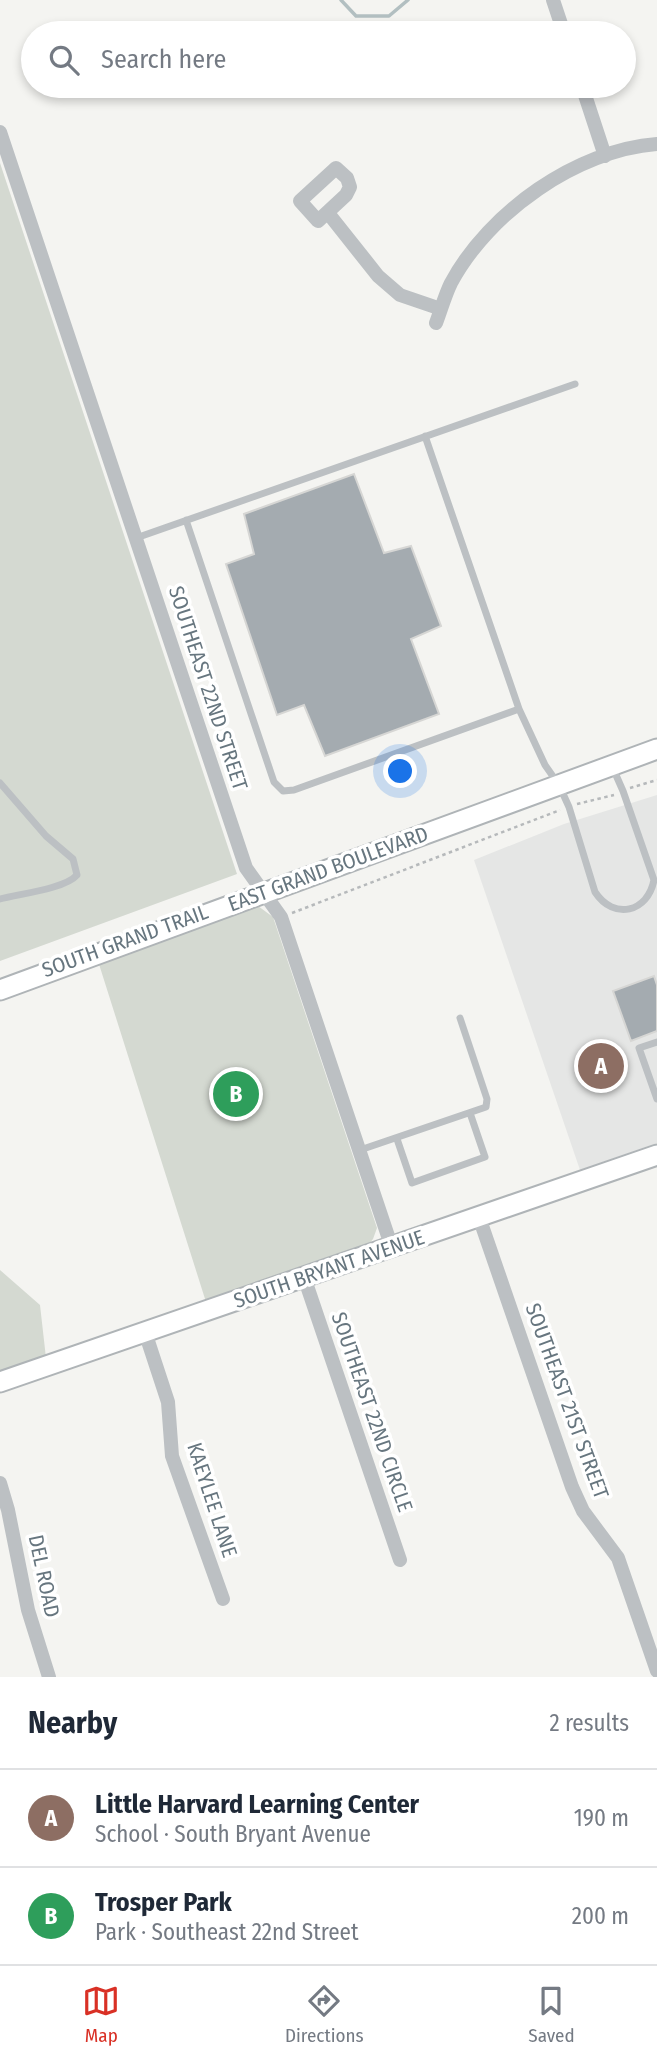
<!DOCTYPE html>
<meta charset="utf-8">
<style>
:root{--surface:#fff;--page:#f6f6f7;--text:#1f2937;--muted:#747a83;--line:#e0e1e3;--accent:#d93025}
body{margin:0;font-family:"Fira Sans Condensed",sans-serif;background:var(--page);color:var(--text)}
.you{position:absolute;left:401px;top:772px;width:24px;height:24px;margin:-18px;border:5px solid #fff;border-radius:50%;background:#1a73e8;box-shadow:0 0 0 10px #1a73e833}
.badge{display:grid;place-items:center;width:46px;height:46px;border-radius:50%;background:var(--accent);color:#fff;font-size:23px;font-weight:700}
.pin{position:absolute;translate:-50% -50%;border:4px solid #fff;box-shadow:0 2px 7px #0006}
.list{margin:0;padding:0;list-style:none}
h2{display:flex;justify-content:space-between;align-items:center;height:91px;margin:0;padding:0 28px;font-size:30px}
h2 small{font-size:23px;font-weight:400;color:var(--muted)}
.list li{display:grid;grid-template-columns:46px 1fr auto;gap:21px;align-items:center;box-sizing:border-box;height:98px;padding:0 28px;border-top:2px solid var(--line)}
.list b{display:block;font-size:26px;white-space:nowrap}
.list p{margin:0;font-size:23px;white-space:nowrap;color:var(--muted)}
.list em{font-size:23px;font-style:normal;color:var(--muted)}
.icon{flex:none;width:38px;height:38px;fill:none;stroke:currentColor;stroke-width:2;stroke-linecap:round;stroke-linejoin:round}
.map{position:relative;flex:none;width:657px;height:1677px;overflow:hidden}
.search{position:absolute;background:var(--surface);box-shadow:0 4px 10px #0003;left:21px;right:21px;top:21px;height:77px;display:flex;align-items:center;gap:18px;box-sizing:border-box;padding:0 24px;border-radius:38px;color:var(--muted);font-size:26px}
.sheet{height:287px;background:var(--surface)}
nav{display:flex;justify-content:space-around;align-items:center;box-sizing:border-box;height:98px;border-top:2px solid var(--line);background:var(--surface);font-size:19px;color:var(--muted)}
nav a{display:grid;justify-items:center;gap:4px}
nav .on{color:var(--accent)}
.map>svg:first-child{display:block}
.built{fill:#e5e6e5}
.green{fill:#d4d9d1}
.lines{fill:none;stroke-linecap:round;stroke-linejoin:round}
.stream{stroke:#b2bfc1;stroke-width:3.5}
.building{fill:#a4abb0;stroke:#d6d6d4;stroke-width:2}
.secondary-casing{stroke:#afb4b7;stroke-width:23}
.path{stroke:#b6b9bb;stroke-width:2.5;stroke-dasharray:3.5 3.5;stroke-linecap:butt}
.lane{stroke:#bcc0c3;stroke-width:7}
.street{stroke:#bcc0c3;stroke-width:14}
.secondary{stroke:#fff;stroke-width:19}
.labels{text-anchor:middle;stroke-width:7;stroke-linejoin:round;paint-order:stroke}
.street-label{font-size:21px;fill:#67767f;stroke:#fff}
</style>
<div class="map">
<svg width="657" height="1677" viewBox="0 0 657 1677">
<rect width="100%" height="100%" fill="#f4f4f1"/>
<path class="built" d="M657,795V1143L580,1170L474,860L564,824Z"/>
<path class="green" d="M0,163L237,874L0,961Z
M258,906L273,917L377,1228L373,1239L366,1248L206,1302L98,961L242,908Z
M0,1270L40,1305L46,1358L0,1373Z"/>
<g class="lines">
<path class="stream" d="M341,0L356,16H389L408,0"/>
</g>
<path class="building" d="M354,474L384,553L411,546L441,626L411,639L439,714L325,756L304,705L277,715L226,564L254,554L244,514Z
M654,976L657,985V1031L631,1041L613,991Z"/>
<g class="lines">
<g class="secondary-casing">
<path id="secondary" d="M0,990L657,749
M0,1382L657,1155"/>
</g>
<path class="path" d="M630,788L657,780
M577,804L614,795
M292,913L560,810"/>
<path class="lane" d="M186,520L274,782L283,791L294,790L519,709L425,436
M136,538L575,384
M519,709L545,765L559,785L569,807L595,892C614,921 648,912 654,880L623,791L612,766
M0,783L46,836L73,859L77,875C65,889 18,894 0,899
M657,1042L639,1048L657,1099
M397,1139L412,1183L485,1157L470,1113
M360,1150L486,1107L487,1099L460,1018"/>
<path class="street" d="M553,0L564,33
M582,86L605,156
M0,132L246,868L281,917L392,1248
M336,168L347,178L350,187L346,195L318,221L300,201Z
M328,213L378,276L400,295L441,309
M436,323C441,310 445,295 451,283C489,212 577,150 657,144
M479,1217L572,1487L583,1511L618,1558L657,1671
M304,1277L400,1560
M145,1332L168,1402L172,1456L223,1599
M0,1483L8,1510L28,1610L49,1677"/>
<use href="#secondary" class="secondary"/>
</g>
<g class="labels">
<g class="street-label">
<text transform="translate(208 688) rotate(72)" y="7">SOUTHEAST 22ND STREET</text>
<text transform="translate(328 869) rotate(-20)" y="7">EAST GRAND BOULEVARD</text>
<text transform="translate(125 941) rotate(-20)" y="7">SOUTH GRAND TRAIL</text>
<text transform="translate(329 1269) rotate(-19)" y="7">SOUTH BRYANT AVENUE</text>
<text transform="translate(567 1401) rotate(70)" y="7">SOUTHEAST 21ST STREET</text>
<text transform="translate(372 1412) rotate(71)" y="7">SOUTHEAST 22ND CIRCLE</text>
<text transform="translate(212 1500) rotate(72)" y="7">KAEYLEE LANE</text>
<text transform="translate(44 1576) rotate(78)" y="7">DEL ROAD</text>
</g>
</g>
</svg>
<div class="you"></div>
<div class="pin badge" style="left:601px;top:1066px;background:#8d6e63">A</div>
<div class="pin badge" style="left:236px;top:1094px;background:#2e9e5b">B</div>
<div class="search"><svg class="icon" aria-label="search" viewBox="0 0 24 24"><circle cx="10" cy="10" r="6"/><path d="M15 15l6 6"/></svg>Search here</div>
</div>
<section class="sheet">
<h2>Nearby<small>2 results</small></h2>
<ul class="list">
<li><span class="badge" style="background:#8d6e63">A</span><div><b>Little Harvard Learning Center</b><p>School · South Bryant Avenue</p></div><em>190 m</em></li>
<li><span class="badge" style="background:#2e9e5b">B</span><div><b>Trosper Park</b><p>Park · Southeast 22nd Street</p></div><em>200 m</em></li>
</ul>
</section>
<nav>
<a class="on"><svg class="icon" aria-label="map" viewBox="0 0 24 24"><path d="M3 6l6-2 6 2 6-2v14l-6 2-6-2-6 2zM9 4v14M15 6v14"/></svg>Map</a>
<a><svg class="icon" aria-label="directions" viewBox="0 0 24 24"><path d="M12 3l9 9-9 9-9-9zM9 14v-3h6M13 9l2 2-2 2"/></svg>Directions</a>
<a><svg class="icon" aria-label="saved" viewBox="0 0 24 24"><path d="M7 4h10v16l-5-4-5 4z"/></svg>Saved</a>
</nav>
